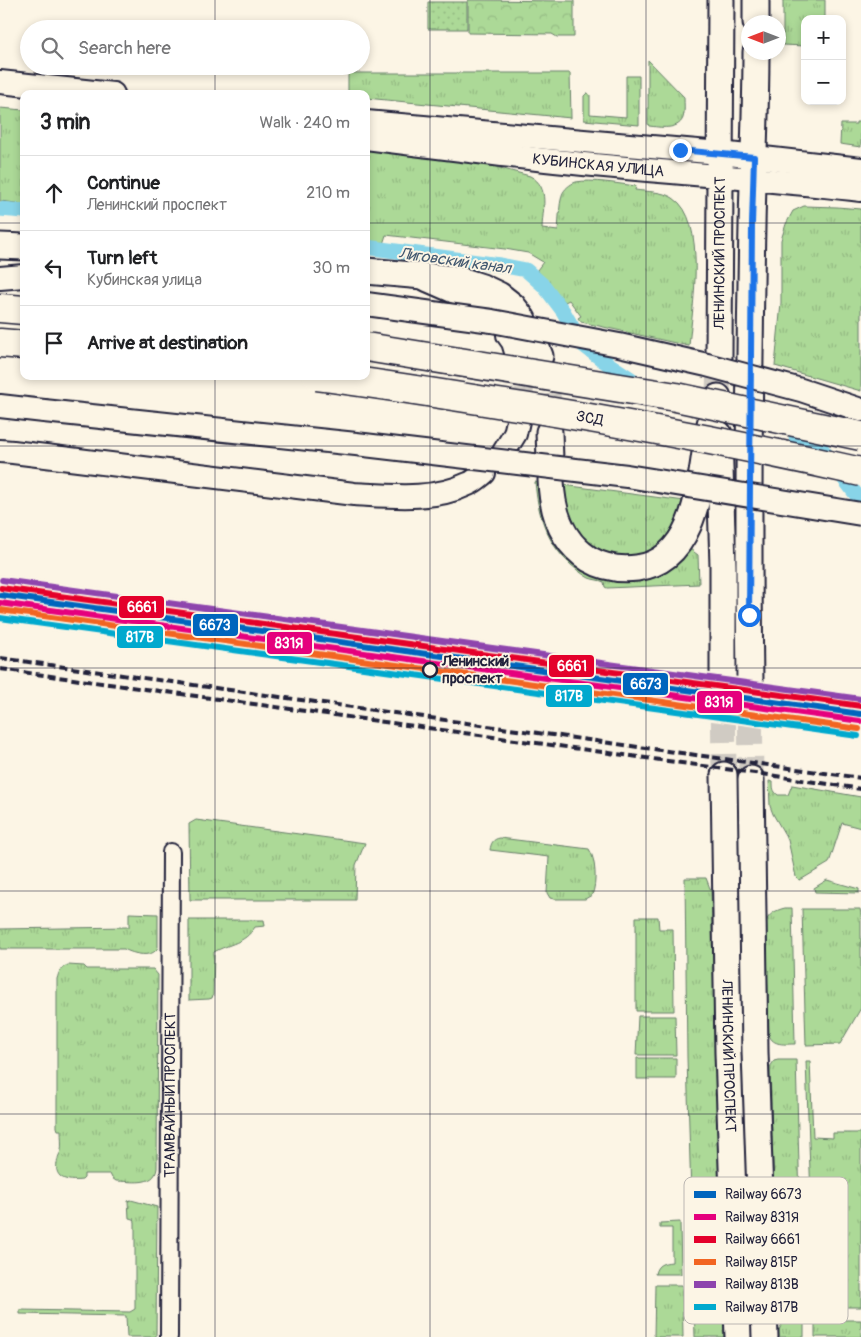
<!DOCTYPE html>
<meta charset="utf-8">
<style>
:root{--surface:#fff;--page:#f2f2f2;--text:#202124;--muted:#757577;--line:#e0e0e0}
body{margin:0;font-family:Pangolin,sans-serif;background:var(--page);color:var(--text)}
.controls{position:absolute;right:15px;top:15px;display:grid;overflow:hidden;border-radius:10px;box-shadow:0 2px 8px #0003}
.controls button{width:45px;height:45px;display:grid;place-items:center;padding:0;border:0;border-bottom:1px solid var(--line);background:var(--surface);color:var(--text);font:25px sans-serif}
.compass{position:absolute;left:741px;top:15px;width:45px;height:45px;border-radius:50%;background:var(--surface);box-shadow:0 2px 8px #0003;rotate:270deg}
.stop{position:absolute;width:15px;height:15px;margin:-11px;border:4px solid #1a73e8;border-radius:50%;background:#fff}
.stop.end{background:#1a73e8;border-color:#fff;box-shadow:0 1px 5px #0008}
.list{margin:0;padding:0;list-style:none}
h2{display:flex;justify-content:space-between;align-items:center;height:65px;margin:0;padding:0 20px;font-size:21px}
h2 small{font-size:16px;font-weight:400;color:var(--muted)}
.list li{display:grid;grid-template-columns:32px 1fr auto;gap:15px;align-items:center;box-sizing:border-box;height:75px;padding:0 20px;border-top:1px solid var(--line)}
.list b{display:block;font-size:19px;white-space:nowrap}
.list p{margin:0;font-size:16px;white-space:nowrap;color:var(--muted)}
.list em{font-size:16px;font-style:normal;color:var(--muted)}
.icon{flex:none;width:28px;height:28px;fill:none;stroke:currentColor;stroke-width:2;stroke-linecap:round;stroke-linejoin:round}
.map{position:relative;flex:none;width:861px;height:1337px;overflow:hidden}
.search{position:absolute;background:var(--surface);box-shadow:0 2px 8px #0003;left:20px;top:20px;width:350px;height:55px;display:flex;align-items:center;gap:12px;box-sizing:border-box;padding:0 18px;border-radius:28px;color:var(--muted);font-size:19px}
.panel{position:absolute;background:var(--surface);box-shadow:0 2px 8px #0003;left:20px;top:90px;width:350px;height:290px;border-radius:10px}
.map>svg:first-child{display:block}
.grass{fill:url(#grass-tufts);stroke:#677e69}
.forest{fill:url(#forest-crowns);stroke:#677e69}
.park{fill:url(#park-dots);stroke:#677e69}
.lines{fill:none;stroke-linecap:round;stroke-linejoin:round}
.canal{stroke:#88d4e8;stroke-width:15}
.secondary-tunnel{stroke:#d0cbc3;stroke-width:22;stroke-dasharray:22 11;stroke-linecap:butt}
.primary-tunnel{stroke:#d0cbc3;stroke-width:25;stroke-dasharray:25 12;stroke-linecap:butt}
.street-casing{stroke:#22223b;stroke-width:20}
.secondary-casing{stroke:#22223b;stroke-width:26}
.primary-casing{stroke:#22223b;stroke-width:29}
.highway-casing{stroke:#22223b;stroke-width:31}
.street{stroke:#fcf5e5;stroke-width:16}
.secondary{stroke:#fcf5e5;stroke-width:22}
.primary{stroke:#fcf5e5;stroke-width:25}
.highway{stroke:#fcf5e5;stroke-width:28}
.rail{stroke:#22223b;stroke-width:4;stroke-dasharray:8 4;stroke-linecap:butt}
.secondary-bridge-casing{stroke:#22223b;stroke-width:26;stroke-linecap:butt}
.highway-bridge-casing{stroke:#22223b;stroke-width:31;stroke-linecap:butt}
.secondary-bridge{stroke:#fcf5e5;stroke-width:22}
.highway-bridge{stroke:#fcf5e5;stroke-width:28}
.rail-1-casing{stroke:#fcf5e5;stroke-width:10}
.rail-2-casing{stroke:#fcf5e5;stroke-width:10}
.rail-3-casing{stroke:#fcf5e5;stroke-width:10}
.rail-4-casing{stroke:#fcf5e5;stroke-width:10}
.rail-5-casing{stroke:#fcf5e5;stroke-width:10}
.rail-6-casing{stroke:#fcf5e5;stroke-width:10}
.rail-1{stroke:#0065bd;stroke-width:6}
.rail-2{stroke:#e5007d;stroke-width:6}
.rail-3{stroke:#e4002b;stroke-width:6}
.rail-4{stroke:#f26522;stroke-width:6}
.rail-5{stroke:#8e44ad;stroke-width:6}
.rail-6{stroke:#00a9ce;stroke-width:6}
.route{stroke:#1a73e8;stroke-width:6}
.grid{fill:none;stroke:#22223b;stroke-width:1;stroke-opacity:0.55}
.stop-dot{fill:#fcf5e5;stroke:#22223b;stroke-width:2.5}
.labels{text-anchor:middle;stroke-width:4;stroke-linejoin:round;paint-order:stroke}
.street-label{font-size:15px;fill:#22223b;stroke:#fcf5e5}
.stop-label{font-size:15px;font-weight:bold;fill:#22223b;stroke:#fcf5e5;text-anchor:start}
.water-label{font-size:16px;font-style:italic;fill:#41576f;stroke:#fcf5e5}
.key{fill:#fcf5e5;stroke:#bbb6b2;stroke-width:1}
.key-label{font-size:14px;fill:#22223b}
.line-badge{stroke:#fcf5e5;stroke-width:2}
.badge-label{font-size:14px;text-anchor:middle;font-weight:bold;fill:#fff}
</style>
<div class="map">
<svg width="861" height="1337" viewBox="0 0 861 1337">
<defs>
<pattern id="grass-tufts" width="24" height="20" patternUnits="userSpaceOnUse" patternTransform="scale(1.25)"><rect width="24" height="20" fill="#acd997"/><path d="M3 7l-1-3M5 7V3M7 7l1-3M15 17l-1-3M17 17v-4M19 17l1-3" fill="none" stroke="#94ba83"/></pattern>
<pattern id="forest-crowns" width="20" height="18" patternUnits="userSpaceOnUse" patternTransform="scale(1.25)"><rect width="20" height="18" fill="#acd997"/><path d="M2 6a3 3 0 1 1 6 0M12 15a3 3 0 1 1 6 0" fill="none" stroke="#94ba83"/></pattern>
<pattern id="park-dots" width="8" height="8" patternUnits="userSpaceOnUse" patternTransform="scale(1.25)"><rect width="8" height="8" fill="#acd997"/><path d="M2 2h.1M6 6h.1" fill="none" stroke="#94ba83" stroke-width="1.8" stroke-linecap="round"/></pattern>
</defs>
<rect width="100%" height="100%" fill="#fcf5e5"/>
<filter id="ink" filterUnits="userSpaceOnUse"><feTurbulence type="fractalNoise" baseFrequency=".02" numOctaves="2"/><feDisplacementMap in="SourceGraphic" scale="10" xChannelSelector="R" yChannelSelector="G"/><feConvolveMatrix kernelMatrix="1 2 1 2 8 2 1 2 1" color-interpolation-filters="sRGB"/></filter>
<g filter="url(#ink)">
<path class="grass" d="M783,0H825V19H805V46L783,45Z
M648,60L684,97C684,104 685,112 683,118C678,131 659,127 649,126L648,124Z
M348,73H570L571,118L366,98V94H348Z
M626,76H639V125L584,120V96L587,93H588L590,95V114L626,117Z
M0,108L24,110V204L0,201Z
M856,122H861V147L840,144L841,124H856Z
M366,148L473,161L530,176C551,187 542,211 542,229L558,231C559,219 559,206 562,195C564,189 570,184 576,182C591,179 620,184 636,186L635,190C648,192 662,191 673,198C708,220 692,310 689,346L581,322L578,318L581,316L569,300L565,302L537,270L543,262L528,253L505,249L386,235L383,244L366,242Z
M804,206L837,207L861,209V391L775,366L781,303V240L786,224L793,211Z
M535,482L540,483C543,495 546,508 549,520C550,526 551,533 554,539C573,575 617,590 655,577C669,572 681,560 690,549L698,555L699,584L607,588L605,587L604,582C600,580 594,580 589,578C585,576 580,572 576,569C548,547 538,517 535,482Z
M563,485L685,501C685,507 685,514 683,520C681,525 674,530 671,534C667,538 664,543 660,545C632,563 598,560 578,532C569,519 565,501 563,485Z
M769,781L773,782C773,788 773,791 778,795H788L792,785L861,797V828L842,823L829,863L802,879L799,880L796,877L788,840L773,814L770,806Z
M196,820L365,843L356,865L355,900H190L189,824Z
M500,838L589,849C596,859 597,884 592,895L585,899H554L550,898L547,893L549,857L490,850C491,843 493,839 500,838Z
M685,878H706L711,891L724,1337H695L687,1057Z
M827,880L859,889V893L815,892L814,888Z
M785,908H792L795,1044C785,1044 773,1046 769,1035L766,922C769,913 777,910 785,908Z
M802,909H860L861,914V1008L840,1044L806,1045Z
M129,913L158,914V947C153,959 133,954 124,949H0V929L129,927Z
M636,917H658L659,929H673L674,1011H636Z
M189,920H264L265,926L255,927C244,944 230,943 214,952L213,995L212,998L209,999L189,1000Z
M68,965L84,966L87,969H153L158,975L157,1168C155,1187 130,1181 116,1181L112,1178L110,1174H84V1178L82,1180C66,1182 52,1178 58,1159C58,1156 60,1154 61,1151C62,1145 61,1137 61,1130H58L57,1127V979C59,972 60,968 68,965Z
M638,1016H675L676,1055H636Z
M637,1058H676V1079H637Z
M778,1060H796L803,1306L786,1305L779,1302L777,1298L770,1067L774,1061Z
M806,1061H810L813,1137L833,1138V1133H861V1307H815Z
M131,1200L157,1207L156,1337H127L126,1316L20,1314V1310L130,1312L135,1309V1222L134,1219L129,1218L128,1201Z
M680,1222L681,1274H655C657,1264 663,1263 672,1262V1228H660V1223Z
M655,1285H682L683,1337H654Z
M804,1319V1337H779V1330L782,1324L792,1320Z
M815,1320H861V1337H815Z"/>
<path class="forest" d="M468,0L574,1V37H557L552,34L468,33Z"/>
<path class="park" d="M428,2H467V29H428Z"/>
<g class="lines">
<path class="canal" d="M0,209L24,211
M366,247L500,265L526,270L544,286L563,311L582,344L604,361L640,385
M796,437L818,444L861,501"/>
<path class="secondary-tunnel" d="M517,356C525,381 524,396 518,421"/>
<path class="primary-tunnel" d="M540,358L547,384L549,405V432
M718,397L719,357
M723,680L724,775
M750,683L751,779"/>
<g class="street-casing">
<g id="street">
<path id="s1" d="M169,1337L171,852"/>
</g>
</g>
<g class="secondary-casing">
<g id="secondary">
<path d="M0,82L113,94"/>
<path d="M366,122L720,153L861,169"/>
<path id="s2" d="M366,138C429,146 492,154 555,161C657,172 759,178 861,190"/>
<path d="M0,278L24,276"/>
<path d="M427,280L473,300L492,314"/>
<path d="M508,335L513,342L516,352"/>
<path d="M0,406L44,411"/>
<path d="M0,451L13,452L354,494C391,496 433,501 468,484C474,482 479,477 484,473"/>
<path d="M502,455L515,434L518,421"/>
</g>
</g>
<g class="primary-casing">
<g id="primary">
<path d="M756,0V22"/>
<path d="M0,246L24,247"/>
<path d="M366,271L457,279L482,287L499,295L513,306L523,319"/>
<path d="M533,339L540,356"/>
<path id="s3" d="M719,357L721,0"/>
<path d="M549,432L550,459"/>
<path d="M719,434L723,566V680"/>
<path d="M551,480C552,512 561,541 589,559C604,568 620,570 637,568C698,560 700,479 708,433C710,421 715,409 718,397"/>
<path d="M750,683C748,531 749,378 752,226C753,168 756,110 756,52"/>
<path id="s4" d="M724,775L728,1053L738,1337"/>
<path d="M751,779L755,1052L765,1337"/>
</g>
</g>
<g class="highway-casing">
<path id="highway" d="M0,308L24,310
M0,343L24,345"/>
</g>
<use href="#street" class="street"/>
<use href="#secondary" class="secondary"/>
<use href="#primary" class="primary"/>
<use href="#highway" class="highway"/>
<path class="rail" d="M0,658L861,778
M0,669L769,775L861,789"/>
<g class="secondary-bridge-casing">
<path id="secondary-bridge" d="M366,304L492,321L619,345L707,365L801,390L861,410
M44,411L356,444L627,476L861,514"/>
</g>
<g class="highway-bridge-casing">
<g id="highway-bridge">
<path d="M366,347L676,397L861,436"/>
<path id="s5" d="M317,376C388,385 459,397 530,408C641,426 751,447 861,472"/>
</g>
</g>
<use href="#secondary-bridge" class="secondary-bridge"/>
<use href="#highway-bridge" class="highway-bridge"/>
<g class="rail-1-casing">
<path id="rail-1" d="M0,595L861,714"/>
</g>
<g class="rail-2-casing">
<path id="rail-2" d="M0,603L860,721"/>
</g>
<g class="rail-3-casing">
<path id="rail-3" d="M1,588L861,706"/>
</g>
<g class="rail-4-casing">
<path id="rail-4" d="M0,610L859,729"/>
</g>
<g class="rail-5-casing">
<path id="rail-5" d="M2,580L861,699"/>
</g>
<g class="rail-6-casing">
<path id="rail-6" d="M0,618L858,736"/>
</g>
<use href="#rail-1" class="rail-1"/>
<use href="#rail-2" class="rail-2"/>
<use href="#rail-3" class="rail-3"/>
<use href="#rail-4" class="rail-4"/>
<use href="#rail-5" class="rail-5"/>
<use href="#rail-6" class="rail-6"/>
</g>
</g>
<g class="lines" filter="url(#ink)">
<path class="route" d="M680,150L754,157L752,224L749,615"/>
</g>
<path class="grid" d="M215,0V29M430,0V1337M646,0V1337M215,66V94M0,223H24M366,223H861M215,376V1337M0,446H861M0,668H861M0,891H861M0,1114H861"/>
<circle class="stop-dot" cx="430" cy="670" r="7"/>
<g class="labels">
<g class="street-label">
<text dy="5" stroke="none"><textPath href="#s2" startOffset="234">КУБИНСКАЯ УЛИЦА</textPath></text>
<text dy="5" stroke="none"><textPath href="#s3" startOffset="104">ЛЕНИНСКИЙ ПРОСПЕКТ</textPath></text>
<text dy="5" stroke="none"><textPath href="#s5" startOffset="276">ЗСД</textPath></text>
<text dy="5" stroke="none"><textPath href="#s4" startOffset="281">ЛЕНИНСКИЙ ПРОСПЕКТ</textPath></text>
<text dy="5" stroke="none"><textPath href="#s1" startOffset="242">ТРАМВАЙНЫЙ ПРОСПЕКТ</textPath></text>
</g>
<g class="stop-label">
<text x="442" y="666">Ленинский<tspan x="442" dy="17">проспект</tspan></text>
</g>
<g class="water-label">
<text transform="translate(455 260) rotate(8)" y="6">Лиговский канал</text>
</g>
</g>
<rect x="684" y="1177" width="164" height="147" rx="8" class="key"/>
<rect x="694" y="1191" width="22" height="7" fill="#0065bd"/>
<rect x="694" y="1214" width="22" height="6" fill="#e5007d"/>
<rect x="694" y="1236" width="22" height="7" fill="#e4002b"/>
<rect x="694" y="1259" width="22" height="6" fill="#f26522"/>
<rect x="694" y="1281" width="22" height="7" fill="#8e44ad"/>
<rect x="694" y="1304" width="22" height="6" fill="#00a9ce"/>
<g class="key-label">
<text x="725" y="1199">Railway 6673</text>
<text x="725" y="1222">Railway 831Я</text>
<text x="725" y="1244">Railway 6661</text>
<text x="725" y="1267">Railway 815Р</text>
<text x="725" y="1289">Railway 813В</text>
<text x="725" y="1312">Railway 817В</text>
</g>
<g class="line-badge">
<rect x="118" y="595" width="47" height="24" rx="5" fill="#e4002b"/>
<rect x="192" y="613" width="47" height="24" rx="5" fill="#0065bd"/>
<rect x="116" y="625" width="48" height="24" rx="5" fill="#00a9ce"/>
<rect x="266" y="631" width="47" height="24" rx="5" fill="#e5007d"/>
<rect x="548" y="654" width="47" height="24" rx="5" fill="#e4002b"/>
<rect x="622" y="672" width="47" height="24" rx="5" fill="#0065bd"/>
<rect x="545" y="684" width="48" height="24" rx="5" fill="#00a9ce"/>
<rect x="696" y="690" width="47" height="24" rx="5" fill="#e5007d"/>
</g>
<g class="badge-label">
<text x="142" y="612">6661</text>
<text x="215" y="630">6673</text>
<text x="140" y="642">817В</text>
<text x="289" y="648">831Я</text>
<text x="572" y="671">6661</text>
<text x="646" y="689">6673</text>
<text x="569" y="701">817В</text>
<text x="719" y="707">831Я</text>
</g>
</svg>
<div class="controls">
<button>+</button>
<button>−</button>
</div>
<svg class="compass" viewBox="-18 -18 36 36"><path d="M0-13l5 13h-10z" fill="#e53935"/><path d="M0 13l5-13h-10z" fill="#757577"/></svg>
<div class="stop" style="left:749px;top:615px"></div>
<div class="stop end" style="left:680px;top:150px"></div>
<div class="search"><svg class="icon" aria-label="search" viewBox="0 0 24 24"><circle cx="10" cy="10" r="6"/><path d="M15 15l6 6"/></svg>Search here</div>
<section class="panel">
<h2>3 min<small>Walk · 240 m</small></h2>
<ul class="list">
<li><svg class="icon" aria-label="ahead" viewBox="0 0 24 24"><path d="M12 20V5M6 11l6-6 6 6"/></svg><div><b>Continue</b><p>Ленинский проспект</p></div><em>210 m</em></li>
<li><svg class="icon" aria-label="left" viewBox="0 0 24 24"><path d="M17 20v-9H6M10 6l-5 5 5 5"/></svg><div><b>Turn left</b><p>Кубинская улица</p></div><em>30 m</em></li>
<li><svg class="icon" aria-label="arrive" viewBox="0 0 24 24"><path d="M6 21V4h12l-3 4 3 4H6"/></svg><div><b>Arrive at destination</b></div></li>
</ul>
</section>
</div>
